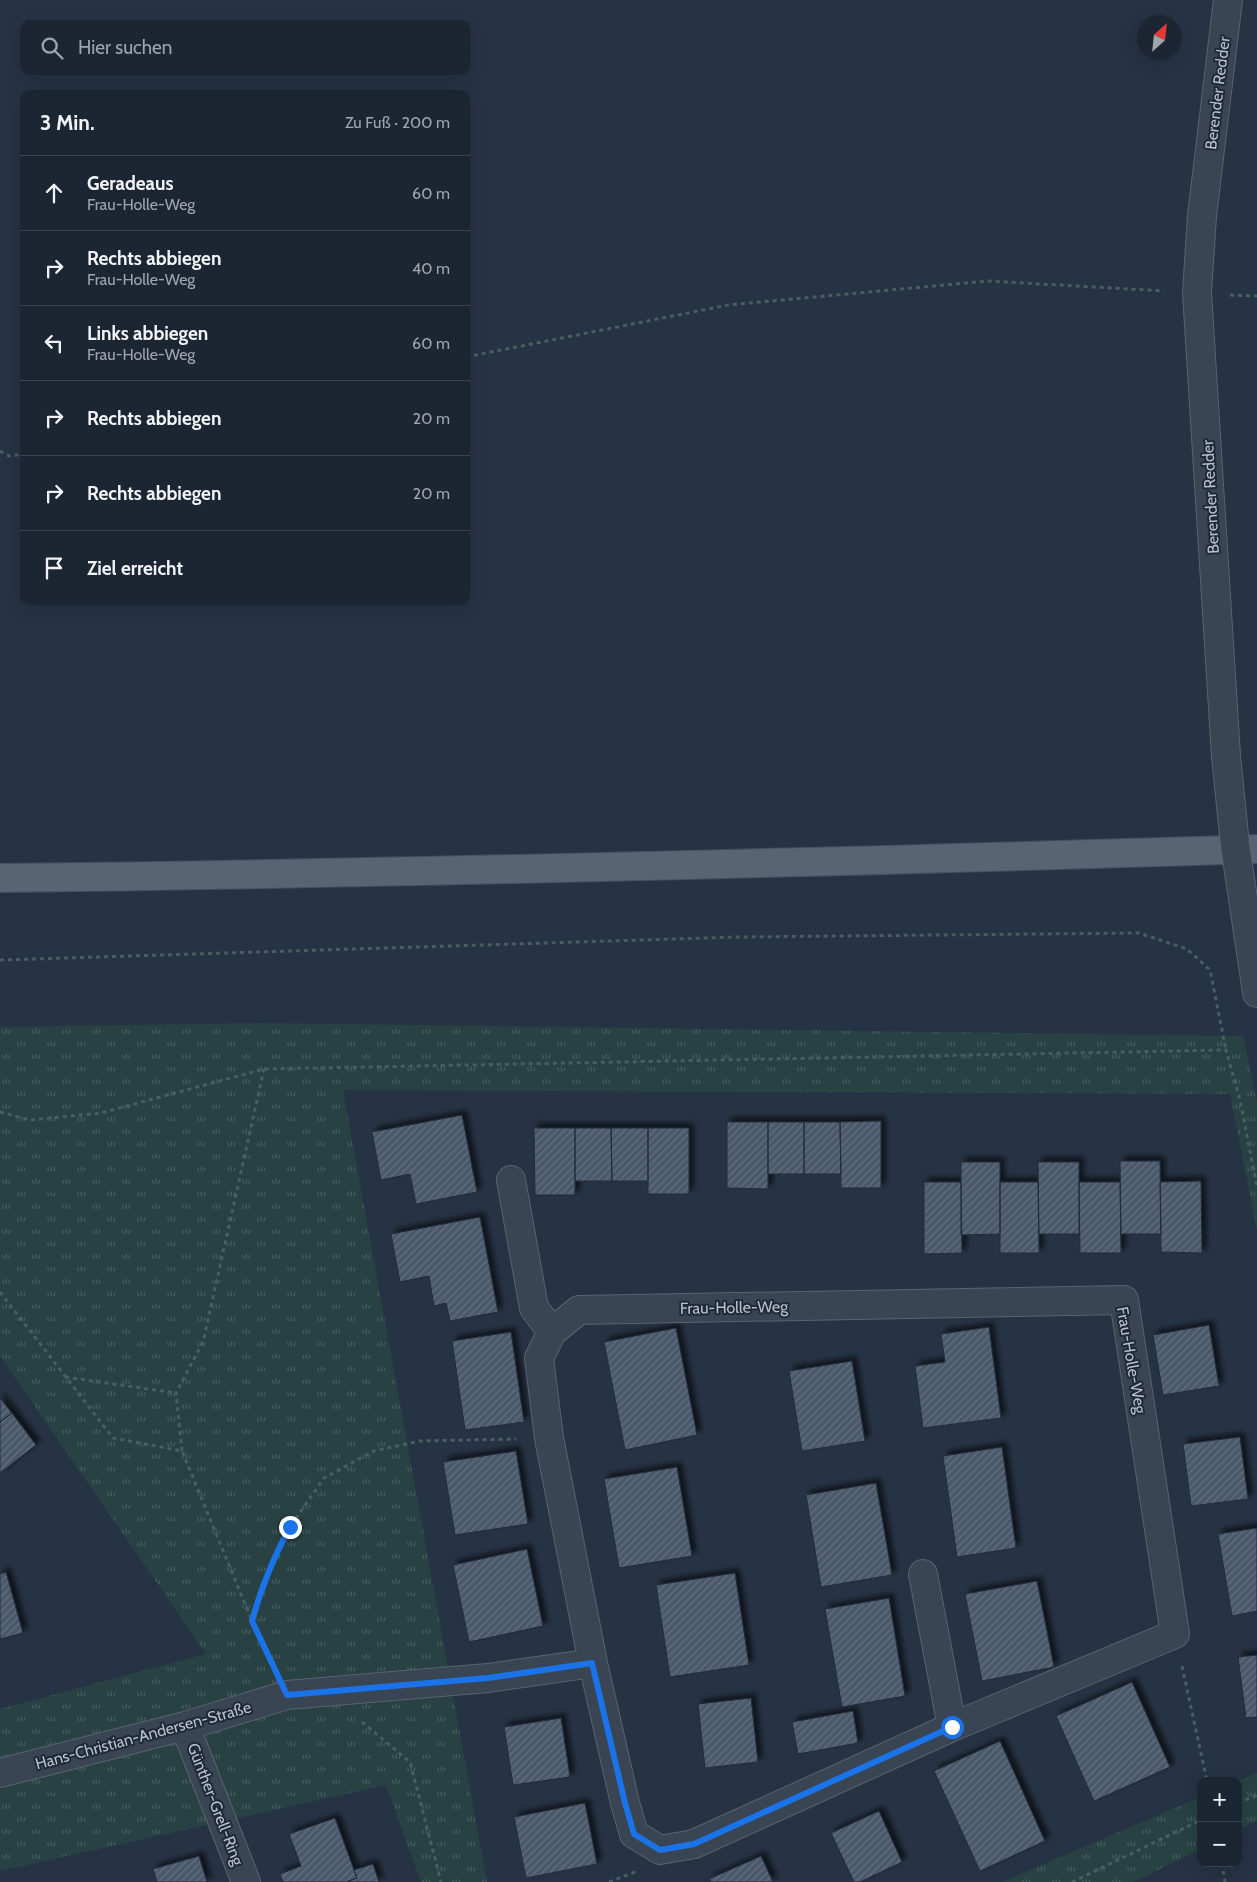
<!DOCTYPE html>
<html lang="de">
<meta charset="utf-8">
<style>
:root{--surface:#1c2633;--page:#29323f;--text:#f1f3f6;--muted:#a0a5ac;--line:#3a434e}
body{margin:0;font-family:Cabin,sans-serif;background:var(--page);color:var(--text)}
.controls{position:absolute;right:15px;bottom:15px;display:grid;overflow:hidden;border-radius:10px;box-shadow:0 5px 20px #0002}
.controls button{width:45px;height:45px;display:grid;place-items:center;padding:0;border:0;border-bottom:1px solid var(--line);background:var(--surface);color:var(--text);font:25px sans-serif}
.compass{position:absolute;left:1137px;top:15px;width:45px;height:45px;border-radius:50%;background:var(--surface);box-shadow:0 5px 20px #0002;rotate:27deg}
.stop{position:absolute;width:15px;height:15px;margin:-11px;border:4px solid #1a73e8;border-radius:50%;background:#fff}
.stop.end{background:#1a73e8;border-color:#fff;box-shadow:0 1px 5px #0008}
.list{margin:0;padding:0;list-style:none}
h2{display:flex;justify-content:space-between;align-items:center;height:65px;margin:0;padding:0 20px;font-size:21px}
h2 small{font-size:16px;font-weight:400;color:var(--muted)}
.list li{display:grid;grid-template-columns:32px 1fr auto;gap:15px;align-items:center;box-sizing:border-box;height:75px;padding:0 20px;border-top:1px solid var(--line)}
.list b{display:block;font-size:19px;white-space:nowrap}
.list p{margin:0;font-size:16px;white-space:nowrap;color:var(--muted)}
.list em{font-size:16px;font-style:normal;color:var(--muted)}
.icon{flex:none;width:28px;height:28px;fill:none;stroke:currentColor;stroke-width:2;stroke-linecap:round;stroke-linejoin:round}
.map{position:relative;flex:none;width:1257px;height:1882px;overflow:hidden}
.search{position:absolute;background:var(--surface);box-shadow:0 5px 20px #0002;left:20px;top:20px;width:450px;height:55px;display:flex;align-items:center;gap:12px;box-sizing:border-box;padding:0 18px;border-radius:10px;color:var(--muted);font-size:19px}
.panel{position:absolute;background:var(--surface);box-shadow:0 5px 20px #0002;left:20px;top:90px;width:450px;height:515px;border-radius:10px}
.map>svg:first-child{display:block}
.grass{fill:url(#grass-tufts)}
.building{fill:url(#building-hatch);stroke:#212c3a;filter:url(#shadow)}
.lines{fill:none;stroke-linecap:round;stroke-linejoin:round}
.street-casing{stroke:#596370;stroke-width:30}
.primary-casing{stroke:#444e5c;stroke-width:30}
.path{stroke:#465f61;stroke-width:3;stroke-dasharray:4 4;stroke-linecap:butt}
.street{stroke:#3a4553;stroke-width:28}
.primary{stroke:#586473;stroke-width:28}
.street-bridge-casing{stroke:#596370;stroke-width:30;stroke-linecap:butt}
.street-bridge{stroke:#3a4553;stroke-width:28}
.route{stroke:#1a73e8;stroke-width:6}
.labels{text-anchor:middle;stroke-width:4;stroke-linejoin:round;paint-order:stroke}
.street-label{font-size:16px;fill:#b8c0cd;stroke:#1f2a38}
</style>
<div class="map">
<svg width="1257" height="1882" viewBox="0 0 1257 1882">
<defs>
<pattern id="grass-tufts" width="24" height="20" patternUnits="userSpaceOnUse" patternTransform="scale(1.25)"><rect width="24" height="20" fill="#284244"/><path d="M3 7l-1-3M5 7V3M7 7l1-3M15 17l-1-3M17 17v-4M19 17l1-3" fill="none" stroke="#455c5e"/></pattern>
<pattern id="building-hatch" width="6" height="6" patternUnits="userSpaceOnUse" patternTransform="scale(1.25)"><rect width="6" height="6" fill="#4a596a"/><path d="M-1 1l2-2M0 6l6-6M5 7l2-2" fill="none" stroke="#626f7e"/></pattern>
<filter id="shadow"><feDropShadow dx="4.5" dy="-4.5" stdDeviation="2.5" flood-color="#0009"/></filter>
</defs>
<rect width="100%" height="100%" fill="#263344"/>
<path class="grass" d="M260,1023L1243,1036L1257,1101V1230L1230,1094L343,1090L487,1882H421L386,1785L0,1871V1709L206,1654L0,1356V1027Z
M1257,1773V1821L1238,1830V1781Z
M1201,1797V1849L1134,1882H1002Z"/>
<path class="building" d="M462,1115L477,1192L416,1204L410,1174L381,1180L372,1132Z
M881,1121V1188H841L840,1122Z
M727,1122H768V1189L727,1188Z
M768,1122H804V1174H768Z
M804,1122H840L841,1174H804Z
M534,1128H575V1195H535Z
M575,1128H611L612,1181H575Z
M611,1128H648V1181H612Z
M648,1128H689V1194H648Z
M1120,1161H1160L1161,1234H1121Z
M961,1162H1000V1234L961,1235Z
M1038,1162H1079V1234H1039Z
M1201,1181L1202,1253L1161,1252L1160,1182Z
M924,1182H961L962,1253L924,1254Z
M1000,1182H1038L1039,1253H1000Z
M1079,1182H1120L1121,1253H1080Z
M480,1217L498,1312L450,1321L446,1303L434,1306L429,1276L400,1282L391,1234Z
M1209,1325L1219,1386L1163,1395L1153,1335Z
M989,1327L1001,1418L923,1428L915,1366L945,1362L941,1334Z
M676,1328L697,1435L625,1450L604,1342Z
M511,1332L524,1422L465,1430L452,1341Z
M852,1361L865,1441L802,1451L789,1371Z
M0,1398L12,1413L0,1422Z
M12,1413L36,1445L0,1473V1422Z
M1240,1437L1248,1499L1191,1506L1183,1444Z
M1002,1447L1016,1548L957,1557L943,1456Z
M516,1451L528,1524L455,1535L443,1462Z
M677,1467L692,1556L619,1568L604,1479Z
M876,1483L892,1575L821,1587L806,1495Z
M1257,1528V1611L1232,1616L1218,1534Z
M527,1549L543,1626L469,1642L453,1565Z
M6,1572L23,1633L0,1639V1574Z
M735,1573L749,1665L670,1677L656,1585Z
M1037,1581L1054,1667L982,1681L965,1594Z
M889,1598L905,1696L842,1707L825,1609Z
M1257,1655V1717L1246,1718L1238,1657Z
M1132,1682L1170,1767L1094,1801L1056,1716Z
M751,1698L758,1762L705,1768L698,1704Z
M853,1711L858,1743L798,1754L792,1722Z
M561,1718L570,1777L513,1785L504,1727Z
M1000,1741L1045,1841L980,1871L934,1771Z
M585,1803L597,1864L526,1878L514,1817Z
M879,1811L902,1862L860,1882H854L831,1833Z
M335,1818L357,1878L346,1882H283L280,1874L301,1866L289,1834Z
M199,1856L207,1882H157L153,1869Z
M761,1856L773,1882H711L709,1879Z
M373,1864L379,1882H346L357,1878L354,1870Z"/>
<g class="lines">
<g class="street-casing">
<path id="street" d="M1226,756L1197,293L1202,216L1228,0
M1254,972L1257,993
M511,1180L534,1308L552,1332
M1124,1300L1175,1634L952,1727L694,1844L660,1850L634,1834L625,1803L593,1663L549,1438L539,1358L552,1332L579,1310Z
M923,1574L952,1727
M185,1726L246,1882
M0,1773L185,1726L287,1695L488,1678L593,1663"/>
</g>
<g class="primary-casing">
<path id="primary" d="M0,878C419,873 838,862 1257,849"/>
</g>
<path class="path" d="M1230,295L1257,296
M466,357L728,305L988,281L1164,291
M0,451L9,456L24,454
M0,960L739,937L1139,933L1187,949L1210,970L1226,1050
M0,1112L30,1120L101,1113L264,1069L1226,1050L1240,1100L1257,1187
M0,1292L113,1438L182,1451L252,1621L272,1665
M65,1377L176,1393
M182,1451L176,1393L203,1342L264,1069
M252,1621L261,1589L274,1557L290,1527L324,1478L374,1451L420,1441L516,1439
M1182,1666L1207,1781
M362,1722L410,1762L441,1882
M1238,1803L1257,1795
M1222,1863L1225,1882
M609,1882L635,1872
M1072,1882L1201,1820"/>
<use href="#street" class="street"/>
<use href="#primary" class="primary"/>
<g class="street-bridge-casing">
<path id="street-bridge" d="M1226,756L1235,845L1254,972"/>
</g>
<use href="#street-bridge" class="street-bridge"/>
</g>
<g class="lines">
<path class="route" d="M290,1527C273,1558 261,1588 252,1621L287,1695L488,1678L592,1663L625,1803L634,1834L660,1850L694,1844L952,1727"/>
</g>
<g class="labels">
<g class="street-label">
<text transform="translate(1217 93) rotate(-83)" y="6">Berender Redder</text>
<text transform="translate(1210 497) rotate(-93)" y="6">Berender Redder</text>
<text transform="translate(734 1307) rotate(-1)" y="6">Frau-Holle-Weg</text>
<text transform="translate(1132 1360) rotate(80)" y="6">Frau-Holle-Weg</text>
<text transform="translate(143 1735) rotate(-15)" y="6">Hans-Christian-Andersen-Straße</text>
<text transform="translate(216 1804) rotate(69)" y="6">Günther-Grell-Ring</text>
</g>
</g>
</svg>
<div class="controls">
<button>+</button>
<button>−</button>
</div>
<svg class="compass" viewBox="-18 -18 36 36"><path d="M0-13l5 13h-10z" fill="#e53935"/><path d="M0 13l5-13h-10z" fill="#a0a5ac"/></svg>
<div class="stop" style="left:952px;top:1727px"></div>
<div class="stop end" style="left:290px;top:1527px"></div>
<div class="search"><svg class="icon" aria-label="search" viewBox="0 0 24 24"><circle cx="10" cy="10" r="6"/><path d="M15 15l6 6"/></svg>Hier suchen</div>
<section class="panel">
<h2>3 Min.<small>Zu Fuß · 200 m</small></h2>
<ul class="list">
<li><svg class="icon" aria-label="ahead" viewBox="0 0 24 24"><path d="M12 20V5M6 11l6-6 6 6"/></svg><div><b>Geradeaus</b><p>Frau-Holle-Weg</p></div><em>60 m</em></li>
<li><svg class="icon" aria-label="right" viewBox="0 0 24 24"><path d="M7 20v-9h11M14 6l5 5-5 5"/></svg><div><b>Rechts abbiegen</b><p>Frau-Holle-Weg</p></div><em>40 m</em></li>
<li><svg class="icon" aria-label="left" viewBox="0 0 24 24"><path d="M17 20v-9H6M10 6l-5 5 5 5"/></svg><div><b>Links abbiegen</b><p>Frau-Holle-Weg</p></div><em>60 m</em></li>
<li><svg class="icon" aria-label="right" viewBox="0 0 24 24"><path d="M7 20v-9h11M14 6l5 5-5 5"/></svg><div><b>Rechts abbiegen</b></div><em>20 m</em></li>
<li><svg class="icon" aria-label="right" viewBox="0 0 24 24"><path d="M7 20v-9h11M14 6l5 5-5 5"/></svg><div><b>Rechts abbiegen</b></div><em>20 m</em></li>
<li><svg class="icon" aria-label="arrive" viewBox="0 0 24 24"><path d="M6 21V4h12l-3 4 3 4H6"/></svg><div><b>Ziel erreicht</b></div></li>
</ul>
</section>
</div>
